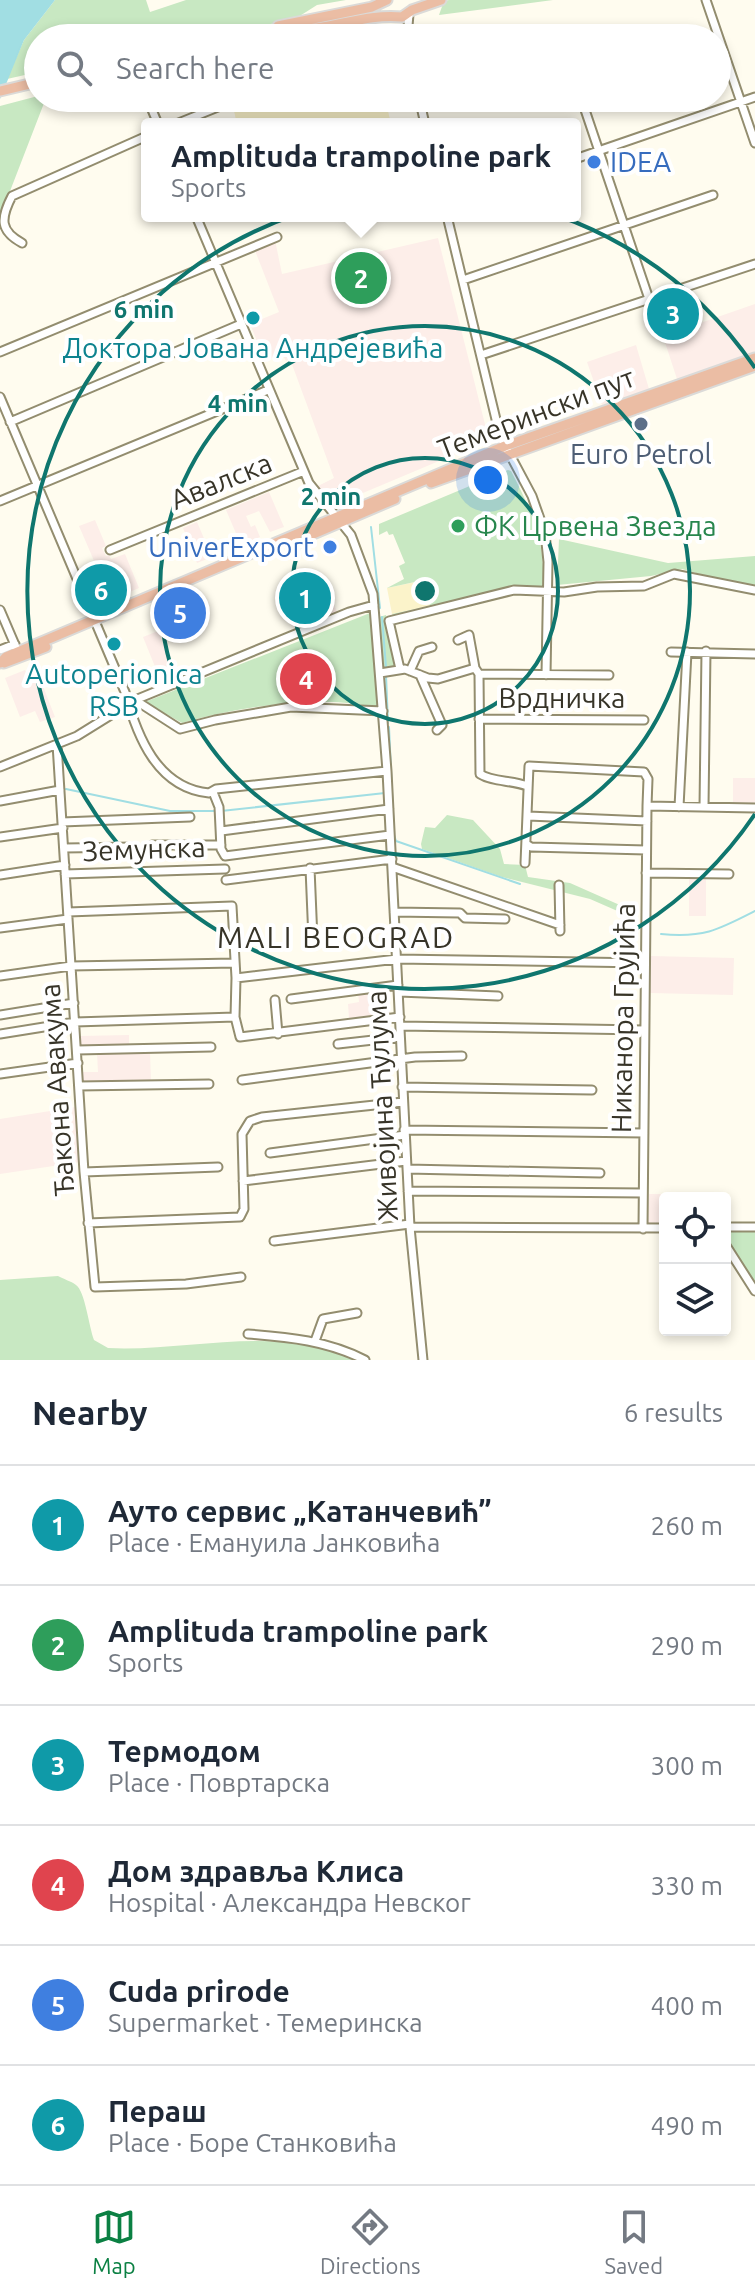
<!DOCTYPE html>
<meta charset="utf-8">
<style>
:root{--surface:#fff;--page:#f2f2f3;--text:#1f2937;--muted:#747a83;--line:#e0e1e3;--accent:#0b8043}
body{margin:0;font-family:Ubuntu,sans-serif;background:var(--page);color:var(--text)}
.controls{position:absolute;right:24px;bottom:24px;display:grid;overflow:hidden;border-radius:8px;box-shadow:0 4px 12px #0003}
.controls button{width:72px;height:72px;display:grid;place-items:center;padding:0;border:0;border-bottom:2px solid var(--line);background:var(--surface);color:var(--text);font:40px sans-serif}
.you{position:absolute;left:488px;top:480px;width:28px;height:28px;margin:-20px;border:6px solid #fff;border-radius:50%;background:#1a73e8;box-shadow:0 0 0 12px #1a73e833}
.badge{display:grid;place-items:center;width:52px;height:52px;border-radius:50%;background:var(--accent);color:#fff;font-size:26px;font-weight:700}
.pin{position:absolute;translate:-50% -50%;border:4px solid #fff;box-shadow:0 2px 8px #0006}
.popup{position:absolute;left:141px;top:118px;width:440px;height:104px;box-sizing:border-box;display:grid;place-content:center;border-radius:8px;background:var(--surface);filter:drop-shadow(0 2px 6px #0005);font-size:26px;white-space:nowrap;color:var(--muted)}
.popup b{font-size:30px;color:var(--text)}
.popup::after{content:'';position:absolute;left:50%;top:100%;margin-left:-16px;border:16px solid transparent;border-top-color:var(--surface)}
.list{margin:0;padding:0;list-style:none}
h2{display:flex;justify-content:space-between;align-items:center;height:104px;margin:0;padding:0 32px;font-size:34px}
h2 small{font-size:26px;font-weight:400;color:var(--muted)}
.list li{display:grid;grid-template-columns:52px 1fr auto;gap:24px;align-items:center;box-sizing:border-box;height:120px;padding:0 32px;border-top:2px solid var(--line)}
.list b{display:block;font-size:30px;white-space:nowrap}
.list p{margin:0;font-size:26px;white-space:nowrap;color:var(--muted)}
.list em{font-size:26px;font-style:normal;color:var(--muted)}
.icon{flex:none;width:44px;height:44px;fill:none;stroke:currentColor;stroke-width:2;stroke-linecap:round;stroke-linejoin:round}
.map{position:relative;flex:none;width:755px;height:1360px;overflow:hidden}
.search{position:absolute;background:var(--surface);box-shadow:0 4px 12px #0003;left:24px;right:24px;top:24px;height:88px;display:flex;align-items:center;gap:20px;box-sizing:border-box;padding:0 28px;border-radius:44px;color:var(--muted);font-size:30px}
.sheet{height:824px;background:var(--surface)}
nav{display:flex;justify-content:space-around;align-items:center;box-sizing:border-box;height:112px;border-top:2px solid var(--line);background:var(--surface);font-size:22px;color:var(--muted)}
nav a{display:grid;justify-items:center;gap:4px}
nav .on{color:var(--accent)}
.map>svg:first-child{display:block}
.commercial{fill:#fdeee9}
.built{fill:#fbf3ca}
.green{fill:#c8e8c2}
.water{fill:#a1dee3}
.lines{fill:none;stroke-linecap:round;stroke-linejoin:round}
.stream{stroke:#a1dee3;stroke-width:2}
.minor-casing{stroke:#938d6f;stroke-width:11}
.major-casing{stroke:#dbdad8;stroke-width:13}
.minor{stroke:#fff;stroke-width:7}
.major{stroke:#ebbda4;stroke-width:9}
.ring{fill:none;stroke:#0f766e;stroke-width:4}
.shop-dot{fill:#3f7fe0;stroke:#fff;stroke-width:3}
.culture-dot{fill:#0f9aa8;stroke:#fff;stroke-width:3}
.service-dot{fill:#5c6f8a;stroke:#fff;stroke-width:3}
.leisure-dot{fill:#2e9e5b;stroke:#fff;stroke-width:3}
.labels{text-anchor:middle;stroke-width:8;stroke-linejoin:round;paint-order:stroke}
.shop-label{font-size:28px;fill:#366cbe;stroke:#fff;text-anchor:start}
.culture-label{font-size:28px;fill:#0d838f;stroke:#fff}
.street-label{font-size:28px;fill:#373428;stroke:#fff}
.service-label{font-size:28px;fill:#4e5e75;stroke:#fff}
.leisure-label{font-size:28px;fill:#27864d;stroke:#fff;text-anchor:start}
.neighbourhood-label{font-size:30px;letter-spacing:2px;fill:#373428;stroke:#fff}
.centre{fill:#0f766e;stroke:#fff;stroke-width:4}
.ring-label{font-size:24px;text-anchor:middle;font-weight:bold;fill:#0f766e;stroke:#fff;stroke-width:8;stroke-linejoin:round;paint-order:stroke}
</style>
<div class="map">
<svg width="755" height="1360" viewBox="0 0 755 1360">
<rect width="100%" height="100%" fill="#fffcef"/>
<path class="commercial" d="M438,238L489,440L332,506L318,486L334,478L290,359L286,361L282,354L265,361L250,324L279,312L254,248L275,240L282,274Z
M672,297L683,329L755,304V352L677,379L659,324L654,325L647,305Z
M636,345L649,389L602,405L587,362Z
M269,492L284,527L270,532L259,511L246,516L251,527L255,525L260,537L241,545L226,510Z
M95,520L106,546L102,548L106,556L109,555L111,559L125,554L139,588L111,600L79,526Z
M197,522L212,557L197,563L183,528Z
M325,583L338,614L308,627L294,594Z
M158,631L177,677L162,684L143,637Z
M25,670L29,678L34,677L36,682L41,681L55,717L40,722L35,711L20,717L5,678Z
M733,778H755V806H733Z
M689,877H706V916H689Z
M651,956L734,958L733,995L650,993Z
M387,989L390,1014L349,1018L348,1004L359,1002L358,992Z
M129,1035V1046L80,1047V1036Z
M150,1052L151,1082L83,1083L81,1081V1072H98L97,1053Z
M75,1107L80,1162L0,1174V1119Z
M649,1194H675V1198H665V1225L648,1224Z"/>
<path class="built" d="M231,98H385L391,124H237Z
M425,580L430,606L392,614L387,588Z"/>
<path class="green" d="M55,0H146L150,12L186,0H346L317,5L295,19L203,38H38V72L7,79L24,40Z
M449,0H553L439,15L444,1Z
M385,24L390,38H273L357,30Z
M38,96L46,98L0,217V106Z
M508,470L511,471C530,507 548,547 542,588L504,589L394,617L392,614L430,606L424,580L387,588L404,579L399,566L405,563L393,534L389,535L387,531L379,535V524Z
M559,539L668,563L755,556V585L725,581L682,569L651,576L557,585Z
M370,613L377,706C362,706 348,702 333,702C282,701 231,709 182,723L145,702Z
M386,615L396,664L393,668L383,670L379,617Z
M447,815L473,820L500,849L504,864L525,865L528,877L570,883L622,906V913L590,899L502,877L422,849L421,844L425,827L435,828Z
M725,1225H755V1284L725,1238Z
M58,1276C63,1279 71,1281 76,1285C85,1291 89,1327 94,1340L108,1348C189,1352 277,1323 354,1360H0V1280Z"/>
<path class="water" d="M0,0H55L24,40L0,99Z"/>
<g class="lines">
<path class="stream" d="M371,527L380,608
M382,617L386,667
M386,675L388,723
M389,727L394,835L396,841L520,884
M66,789L170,811H215
M221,811L385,793
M661,934C704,938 718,930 755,911"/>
<g class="minor-casing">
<path id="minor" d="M706,0L755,143
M407,38L409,14
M664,38L684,31
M147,98L158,124
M419,98L425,124
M581,98L649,299
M176,124L218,107
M575,159L755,97
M196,216L309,483L351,535L373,594L387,771L410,1227L423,1360
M447,216L500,436L532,496L545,533L548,562L546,675
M22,243C0,231 0,219 12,196L147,136
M463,280L713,195
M0,352L277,237
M481,355L755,264
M0,397L125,692C137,736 157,788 209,793L216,789L387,771
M10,422L241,324
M0,501L268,390
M110,550L304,471
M0,610L18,652
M458,640L469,635L475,668L479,674L480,774C492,782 512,780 527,786
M0,650L15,644
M671,652L755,654
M400,669L389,621L514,590L564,592L597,587L644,586L674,574L755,590
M410,671L419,651L432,647
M380,673L405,669L428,678L438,679L475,668
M479,674L609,675
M420,675L442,725L437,730
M135,700L180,729L215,720L291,707L383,711
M479,719L644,720
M57,744L84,1172L95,1287L186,1284L241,1277
M0,767L77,736L135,700L349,612L374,605
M213,792L219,807L221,849L225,856L390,835
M0,801L60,790
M679,807L687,652
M704,807L706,651
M528,816L647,821
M62,822L190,817
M221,831L389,809
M0,837L63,828
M526,844L531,847L646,850
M152,845H221
M64,848L134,847
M525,863L529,766L644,772L648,779L647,806
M392,867L560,925
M310,868L313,940
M646,873L729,874
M65,874L225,869
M0,875L65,865
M226,880L392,859
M559,885L560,931
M68,912L232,906L236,978L235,1017L240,1037L400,1017
M394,912L460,913L465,918L505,919
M0,928L68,919
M0,976L71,966L235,963
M236,978L397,959L645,963
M399,992L498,996
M291,999L398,985
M275,1000L278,1034
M0,1015L74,1003
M400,1026L644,1030
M0,1034L75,1022L235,1017
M338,1044L400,1037
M77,1050L211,1047
M0,1074L78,1063
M242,1080L415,1057L462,1056
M79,1086L209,1084
M402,1087L592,1090
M404,1130L644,1133
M270,1153L405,1135
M407,1169L600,1173
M84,1172L218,1167
M243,1181L406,1161
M408,1191L643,1193
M88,1223L240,1217L244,1209L242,1134L250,1121L262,1117L403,1102
M410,1227L665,1228
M725,1227H755
M643,1229L647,806L755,808
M274,1241L410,1224
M725,1244L755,1291
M248,1334C289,1337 328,1341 365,1360
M315,1341L323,1319L357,1313"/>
</g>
<g class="major-casing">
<path id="major" d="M278,26L372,7L387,0
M240,35C265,32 291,31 316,28C345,24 372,14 402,17L412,10L441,0
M227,38L244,34
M0,91L38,82
M431,483L755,366
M299,540L395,499
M0,663L6,657L505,446L755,358
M4,663L46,647"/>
</g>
<use href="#minor" class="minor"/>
<use href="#major" class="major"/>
</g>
<g class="ring">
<circle cx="425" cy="591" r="133"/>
<circle cx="425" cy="591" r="265"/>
<path d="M755 814A398 398 0 1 1 755 368"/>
</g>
<g class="shop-dot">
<circle cx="594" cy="162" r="8"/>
<circle cx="330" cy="547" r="8"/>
</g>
<g class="culture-dot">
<circle cx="253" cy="318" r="8"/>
<circle cx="114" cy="644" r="8"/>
</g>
<circle class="service-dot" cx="641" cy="424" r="8"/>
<circle class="leisure-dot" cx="458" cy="526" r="8"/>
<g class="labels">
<g class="shop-label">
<text x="610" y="172">IDEA</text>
<text x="314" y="557" text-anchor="end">UniverExport</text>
</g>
<g class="culture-label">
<text x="253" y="358">Доктора Јована Андрејевића</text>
<text x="114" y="684">Autoperionica<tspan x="114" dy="32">RSB</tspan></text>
</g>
<g class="street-label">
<text transform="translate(536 413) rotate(-21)" y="10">Темерински пут</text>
<text transform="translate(221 481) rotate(-22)" y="10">Авалска</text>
<text x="562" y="708">Врдничка</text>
<text transform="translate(144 849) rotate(-2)" y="10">Земунска</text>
<text transform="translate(623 1018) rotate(-89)" y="10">Никанора Грујића</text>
<text transform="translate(57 1090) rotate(-94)" y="10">Ђакона Авакума</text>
<text transform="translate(382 1106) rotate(-93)" y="10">Живојина Ћулума</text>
</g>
<g class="service-label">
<text x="641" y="464">Euro Petrol</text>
</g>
<g class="leisure-label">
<text x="474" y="536">ФК Црвена Звезда</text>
</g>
<g class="neighbourhood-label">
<text x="336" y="948">MALI BEOGRAD</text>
</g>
</g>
<circle cx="425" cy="591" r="12" class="centre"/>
<g class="ring-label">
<text x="144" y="318">6 min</text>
<text x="238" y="412">4 min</text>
<text x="331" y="505">2 min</text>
</g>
</svg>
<div class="controls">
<button><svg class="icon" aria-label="locate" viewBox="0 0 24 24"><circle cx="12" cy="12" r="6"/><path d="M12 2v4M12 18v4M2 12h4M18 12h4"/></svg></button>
<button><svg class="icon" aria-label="layers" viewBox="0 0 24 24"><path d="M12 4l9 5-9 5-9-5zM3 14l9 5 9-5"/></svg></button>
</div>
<div class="you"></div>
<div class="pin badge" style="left:305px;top:598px;background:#0f9aa8">1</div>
<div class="pin badge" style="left:361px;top:278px;background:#2e9e5b">2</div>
<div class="popup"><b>Amplituda trampoline park</b>Sports</div>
<div class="pin badge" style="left:673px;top:314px;background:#0f9aa8">3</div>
<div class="pin badge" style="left:306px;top:679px;background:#e0444e">4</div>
<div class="pin badge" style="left:180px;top:613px;background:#3f7fe0">5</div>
<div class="pin badge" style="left:101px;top:590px;background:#0f9aa8">6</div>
<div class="search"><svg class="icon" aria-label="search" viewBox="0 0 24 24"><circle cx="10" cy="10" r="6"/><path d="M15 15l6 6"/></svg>Search here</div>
</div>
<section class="sheet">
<h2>Nearby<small>6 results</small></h2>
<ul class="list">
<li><span class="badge" style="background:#0f9aa8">1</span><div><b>Ауто сервис „Катанчевић”</b><p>Place · Емануила Јанковића</p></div><em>260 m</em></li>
<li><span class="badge" style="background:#2e9e5b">2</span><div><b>Amplituda trampoline park</b><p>Sports</p></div><em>290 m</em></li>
<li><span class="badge" style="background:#0f9aa8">3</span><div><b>Термодом</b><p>Place · Повртарска</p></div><em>300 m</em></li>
<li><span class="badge" style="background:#e0444e">4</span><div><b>Дом здравља Клиса</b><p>Hospital · Александра Невског</p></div><em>330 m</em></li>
<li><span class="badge" style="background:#3f7fe0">5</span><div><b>Cuda prirode</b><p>Supermarket · Темеринска</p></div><em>400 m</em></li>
<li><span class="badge" style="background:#0f9aa8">6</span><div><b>Пераш</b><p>Place · Боре Станковића</p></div><em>490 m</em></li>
</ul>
</section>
<nav>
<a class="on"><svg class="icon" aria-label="map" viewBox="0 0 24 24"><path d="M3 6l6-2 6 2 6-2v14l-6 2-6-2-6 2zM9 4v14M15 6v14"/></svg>Map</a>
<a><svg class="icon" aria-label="directions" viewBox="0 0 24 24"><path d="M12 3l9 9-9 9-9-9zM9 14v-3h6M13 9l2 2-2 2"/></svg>Directions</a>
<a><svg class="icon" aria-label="saved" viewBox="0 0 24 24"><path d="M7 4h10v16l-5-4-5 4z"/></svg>Saved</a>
</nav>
